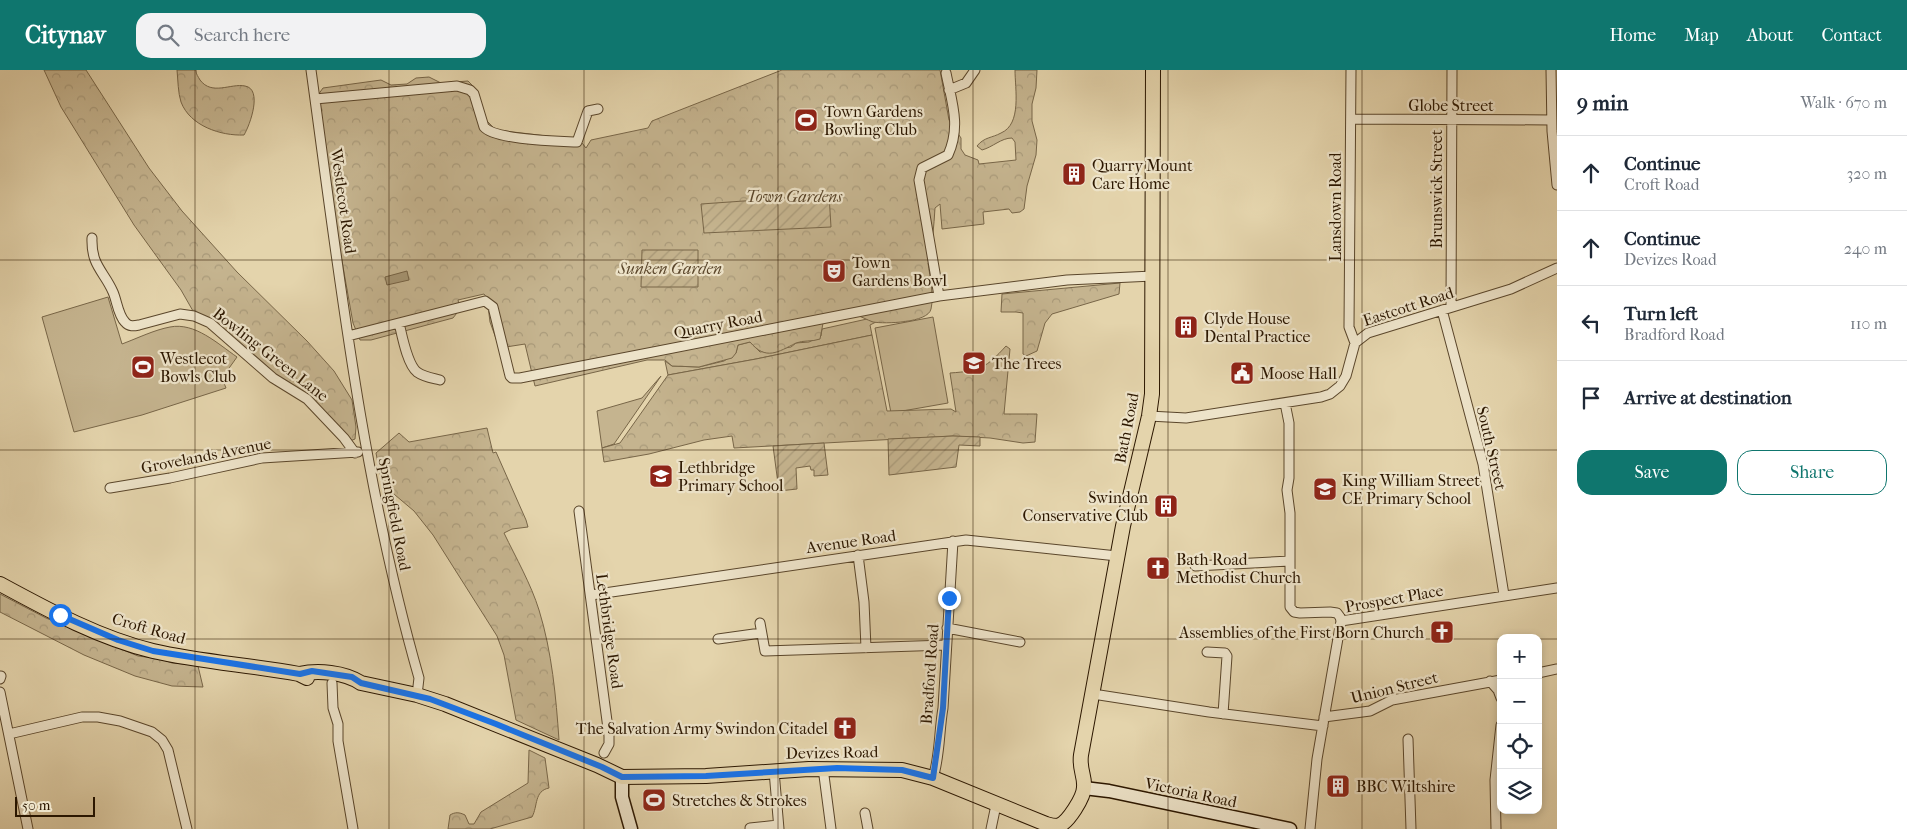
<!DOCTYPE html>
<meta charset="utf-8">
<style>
:root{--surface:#fff;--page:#f2f2f3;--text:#1f2937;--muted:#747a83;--line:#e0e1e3;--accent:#0f766e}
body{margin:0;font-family:"IM FELL French Canon",serif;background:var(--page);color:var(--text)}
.controls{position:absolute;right:15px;bottom:15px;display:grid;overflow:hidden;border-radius:10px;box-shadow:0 2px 8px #0003}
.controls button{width:45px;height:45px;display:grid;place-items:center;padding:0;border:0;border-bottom:1px solid var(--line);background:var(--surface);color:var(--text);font:25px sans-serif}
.scale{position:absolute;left:15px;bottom:12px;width:80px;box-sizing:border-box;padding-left:5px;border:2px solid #2c1700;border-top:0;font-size:14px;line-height:18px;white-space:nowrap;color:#2c1700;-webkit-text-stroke:4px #ede3c9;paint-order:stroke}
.stop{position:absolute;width:15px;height:15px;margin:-11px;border:4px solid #1a73e8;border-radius:50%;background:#fff}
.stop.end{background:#1a73e8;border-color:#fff;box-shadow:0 1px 5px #0008}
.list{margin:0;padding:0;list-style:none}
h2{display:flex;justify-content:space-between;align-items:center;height:65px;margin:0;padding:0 20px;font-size:21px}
h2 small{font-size:16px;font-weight:400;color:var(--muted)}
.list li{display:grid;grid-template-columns:32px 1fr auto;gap:15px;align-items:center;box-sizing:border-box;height:75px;padding:0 20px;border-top:1px solid var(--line)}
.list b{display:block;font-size:19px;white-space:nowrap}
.list p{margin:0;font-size:16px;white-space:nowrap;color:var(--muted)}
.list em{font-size:16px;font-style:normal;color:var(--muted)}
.actions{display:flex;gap:10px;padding:15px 20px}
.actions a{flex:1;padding:11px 0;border:1px solid var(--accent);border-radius:15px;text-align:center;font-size:18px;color:var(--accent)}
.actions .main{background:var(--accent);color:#fff}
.icon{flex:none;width:28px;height:28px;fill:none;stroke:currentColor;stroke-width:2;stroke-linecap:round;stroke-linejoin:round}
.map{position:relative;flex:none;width:1557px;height:759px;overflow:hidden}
header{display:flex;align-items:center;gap:30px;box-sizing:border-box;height:70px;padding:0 25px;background:var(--accent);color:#fff}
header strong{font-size:24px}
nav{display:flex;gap:28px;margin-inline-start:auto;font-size:18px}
.search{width:350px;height:45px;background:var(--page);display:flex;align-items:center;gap:12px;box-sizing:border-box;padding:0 18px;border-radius:15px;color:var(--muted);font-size:19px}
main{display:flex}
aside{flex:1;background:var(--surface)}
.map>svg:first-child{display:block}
.grass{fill:#c5b48f;stroke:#786648}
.forest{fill:url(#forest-crowns);stroke:#786648}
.garden{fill:url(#garden-furrows);stroke:#786648}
.water{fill:#a59472;stroke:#756244}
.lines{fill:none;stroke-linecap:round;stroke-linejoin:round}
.street-casing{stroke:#5a462b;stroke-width:11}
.secondary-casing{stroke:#2c1700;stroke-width:15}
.primary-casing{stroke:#2c1700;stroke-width:16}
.street{stroke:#ede3c9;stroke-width:9}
.secondary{stroke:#ede3c9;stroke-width:12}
.primary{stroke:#e4d4ac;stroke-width:14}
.route{stroke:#1a73e8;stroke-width:6}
.grid{fill:none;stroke:#2c1700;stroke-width:1;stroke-opacity:0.55}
.labels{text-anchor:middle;stroke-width:4.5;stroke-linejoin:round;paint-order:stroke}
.street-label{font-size:16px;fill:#2c1700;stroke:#ede3c9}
.poi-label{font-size:16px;fill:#2c1700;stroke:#ede3c9;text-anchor:start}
.park-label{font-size:16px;font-style:italic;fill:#5a462b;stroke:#ede3c9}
</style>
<header>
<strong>Citynav</strong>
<div class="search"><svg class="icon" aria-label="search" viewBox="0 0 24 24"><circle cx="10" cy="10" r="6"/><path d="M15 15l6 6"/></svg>Search here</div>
<nav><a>Home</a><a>Map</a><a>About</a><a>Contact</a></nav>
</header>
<main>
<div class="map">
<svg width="1557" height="759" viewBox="0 0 1557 759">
<defs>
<pattern id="forest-crowns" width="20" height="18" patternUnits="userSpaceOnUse" patternTransform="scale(1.25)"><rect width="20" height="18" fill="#c5b48f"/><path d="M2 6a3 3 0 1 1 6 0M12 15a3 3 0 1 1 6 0" fill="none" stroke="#a99a7a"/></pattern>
<pattern id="garden-furrows" width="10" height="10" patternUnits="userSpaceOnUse" patternTransform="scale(1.25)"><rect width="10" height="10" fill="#c5b48f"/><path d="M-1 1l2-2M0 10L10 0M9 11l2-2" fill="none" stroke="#a99a7a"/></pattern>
</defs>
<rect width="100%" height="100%" fill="#e4d4ac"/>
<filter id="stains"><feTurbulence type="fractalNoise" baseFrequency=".004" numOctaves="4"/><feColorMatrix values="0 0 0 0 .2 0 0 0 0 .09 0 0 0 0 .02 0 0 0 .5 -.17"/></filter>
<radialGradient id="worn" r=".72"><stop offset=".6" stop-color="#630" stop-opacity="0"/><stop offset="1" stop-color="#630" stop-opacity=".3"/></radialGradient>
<path class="grass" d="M108,227L122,274C138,268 154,260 170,257C195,252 218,274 237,287L222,308L226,318L142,345L74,362L42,247Z
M933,247L948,333L891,343L875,258Z
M867,249L876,252L870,255L872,265L756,289L668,305L665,291L672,296L699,297L724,291L736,283L738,275L750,272L760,282L791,277L796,273L809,272L821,266L822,259Z
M661,306L614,374L602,378L597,341L642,328Z"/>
<path class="forest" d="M44,0H86L149,98L182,141L237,202L307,271L334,301L352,330L356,357L355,369L350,371L216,254L193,241L181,220L134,155L61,37Z
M177,0H196C196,5 198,6 200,10C212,26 231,13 245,16C263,19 250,55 244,65C221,66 190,56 181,32C178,23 178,10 177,0Z
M782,0H940L949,50L961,68V79L965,85L978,90L979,94L1016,90L1015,72L1012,68C1001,68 993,77 982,80L977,76C984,67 992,68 1001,63C1022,54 1015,19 1015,0H1037L1036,18L1032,34V51L1037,70L1036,85L1027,116L1024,139L1020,142L1012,143L1009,139L983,142L984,154L942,159L940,134L935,138C934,156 932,173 930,191L928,193C930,207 934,226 931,239C928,253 885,254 873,252C867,250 861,246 855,245C847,242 833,247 824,248L820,269C812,272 803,270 796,273C778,282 766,291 750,272L738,275L736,283L732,288L699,297L672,296L665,290H647L535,316L525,274L506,277L498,274L490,252L487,228L484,224L458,230L460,239L453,248L371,270H360L353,253L340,180L318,25L323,18L381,10L391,15L407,14L416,8L429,7L441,13L468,11L473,16L486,50L496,60L564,68L582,73L586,78L591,70L648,58L652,51Z
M1120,213L1119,224L1052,244L1045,253L1037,281L1026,286L1023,284V243L1016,242H1001L1002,224Z
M872,265L887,341L951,339L956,342L950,303C980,301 986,298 1006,276L1010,279L1004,344H1037L1035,372L1023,373L990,368L953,366L734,378L732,366L704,370L649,384L604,392L602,378L620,373L668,305L756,289Z
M487,358L493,383L496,382L526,450L528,457L512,459L504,463C516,488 531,514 539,540C552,582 556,627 559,670L516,650L504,585L497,566L433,465L414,441L382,414L376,383L399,363L409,372Z
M0,524L46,548L138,586L161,589L172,593L196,595L198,596L203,617L172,616L135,606L84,585L0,542Z
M529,680L545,688L549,718C534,721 538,736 532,747L490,759H448L450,745C455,742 459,742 465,745L469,754H474L481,742L528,713Z"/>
<path class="garden" d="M829,125L831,157L704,163L701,134Z
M642,180H698V217H641Z
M953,366L980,367V376L959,375L956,397L889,405L888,369Z
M824,373L828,405L814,406V400H811L810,396L796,398L797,419L779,421L773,376Z"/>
<path class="water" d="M407,201L409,210L387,215L385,207Z"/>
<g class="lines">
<g class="street-casing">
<path id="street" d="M311,0C339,204 362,410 419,608L417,625
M1351,0L1349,257L1355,273
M1551,0L1552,61L1557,115
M949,20L966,13L975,0
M315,29L457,16L470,20L474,24L484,57C495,70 558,71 577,72L588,41L598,39
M1351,49L1551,50
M92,168C91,196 104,201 113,222C117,231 118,245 125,252C129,257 134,256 139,255L180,244L194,246L210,253L273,308L307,329L344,368L355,383
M939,226L919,110L922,98L948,85C961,56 952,33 946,3
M1451,237L1452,0
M1442,240L1483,394L1504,525
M399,253C402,265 407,294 417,302C424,307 432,308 440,310
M348,266L485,231L493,237L510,306L512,308H520L939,226L1067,210L1153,206
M1285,333L1289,353V408L1287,420L1290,443V537L1294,542L1300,543L1330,542L1337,543L1340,547L1341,551
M1149,346L1186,348L1321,327L1330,324L1340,316L1346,306L1355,273L1368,263L1511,219L1557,198
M110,418L170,408L262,388L358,382
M579,441L609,666V674L604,683
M858,485L864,532L866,578
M1195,496L1290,491
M591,525L966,470L1117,486
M1341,551L1557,518
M760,553L765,581L946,575
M947,558L1020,572
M718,569L761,563
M1207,582L1225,583L1227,586L1223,644
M1538,603L1557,599
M0,609L1,606
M1490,611L1498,620L1501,628
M332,613L333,638L338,654V671L353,759
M0,622L28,759
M1093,624L1209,642L1323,656
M1324,647L1370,641L1392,630L1501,610
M9,664L82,647H98L120,651L152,662L162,670L168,680L187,759
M1408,669L1411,759
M823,698L831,759
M774,701L779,759
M933,708C940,686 939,661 943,638L953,471
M865,743L868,759
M750,758L778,755
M991,759L996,735
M1310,759L1317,689L1341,551
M1496,759L1495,710L1501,655"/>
</g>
<g class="secondary-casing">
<path id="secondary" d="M622,707V727L631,759
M1084,718L1109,721L1290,759"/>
</g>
<g class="primary-casing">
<path id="primary" d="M0,514C48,540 99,568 153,581C201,592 251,595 299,604L307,608
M299,604C318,600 344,602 361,613L417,625L445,634L597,695L622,707L706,706L809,699L902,700L933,708L1046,754C1049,755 1054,756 1058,756C1068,753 1084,727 1084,717C1085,706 1079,699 1081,685L1123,456L1149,346L1152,324L1153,0"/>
</g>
<use href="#street" class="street"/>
<use href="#secondary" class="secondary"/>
<use href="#primary" class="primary"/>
</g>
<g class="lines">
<path class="route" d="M60,545L118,570L153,581L300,604L312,601L352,607L361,613L430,629L496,654L602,697L622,707L706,706L837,698L902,700L933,708L943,638L949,528"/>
</g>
<path class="grid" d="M195,0V759M389,0V759M584,0V759M778,0V759M973,0V759M1168,0V759M1362,0V759M0,190H1557M0,380H1557M0,569H1501M1538,569H1557"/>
<defs>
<g id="stadium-square" transform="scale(1.25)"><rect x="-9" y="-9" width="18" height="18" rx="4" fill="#8f2418" stroke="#ede3c9"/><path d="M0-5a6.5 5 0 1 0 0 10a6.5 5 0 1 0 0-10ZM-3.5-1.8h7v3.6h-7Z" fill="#fff"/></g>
<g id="building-square" transform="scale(1.25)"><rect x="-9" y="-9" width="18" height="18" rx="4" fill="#8f2418" stroke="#ede3c9"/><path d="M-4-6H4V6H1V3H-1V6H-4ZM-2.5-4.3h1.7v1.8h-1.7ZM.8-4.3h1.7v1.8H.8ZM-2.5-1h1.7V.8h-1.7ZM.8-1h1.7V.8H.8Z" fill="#fff"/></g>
<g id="theatre-square" transform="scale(1.25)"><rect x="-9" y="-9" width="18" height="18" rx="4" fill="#8f2418" stroke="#ede3c9"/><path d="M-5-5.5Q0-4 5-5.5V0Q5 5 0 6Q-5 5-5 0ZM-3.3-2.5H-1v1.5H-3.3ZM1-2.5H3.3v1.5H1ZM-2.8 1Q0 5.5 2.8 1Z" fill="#fff"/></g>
<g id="school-square" transform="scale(1.25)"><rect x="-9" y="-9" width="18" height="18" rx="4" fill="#8f2418" stroke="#ede3c9"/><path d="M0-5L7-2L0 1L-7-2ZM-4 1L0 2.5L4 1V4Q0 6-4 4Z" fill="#fff"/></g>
<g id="civic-square" transform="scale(1.25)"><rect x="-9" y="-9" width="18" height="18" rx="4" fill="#8f2418" stroke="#ede3c9"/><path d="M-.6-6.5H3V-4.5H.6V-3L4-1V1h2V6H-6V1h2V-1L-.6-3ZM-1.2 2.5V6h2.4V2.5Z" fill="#fff"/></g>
<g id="church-square" transform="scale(1.25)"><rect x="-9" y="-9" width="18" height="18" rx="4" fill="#8f2418" stroke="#ede3c9"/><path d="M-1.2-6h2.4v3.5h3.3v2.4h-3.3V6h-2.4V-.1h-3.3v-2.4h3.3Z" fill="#fff"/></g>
</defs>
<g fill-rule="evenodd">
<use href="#stadium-square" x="806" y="50"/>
<use href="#building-square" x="1074" y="104"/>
<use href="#theatre-square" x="834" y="201"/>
<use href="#building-square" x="1186" y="257"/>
<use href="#school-square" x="974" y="293"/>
<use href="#stadium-square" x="143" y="297"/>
<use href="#civic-square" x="1242" y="303"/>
<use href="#school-square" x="661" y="406"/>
<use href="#school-square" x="1325" y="419"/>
<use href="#building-square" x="1166" y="436"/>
<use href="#church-square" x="1158" y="498"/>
<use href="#church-square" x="1442" y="562"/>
<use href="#church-square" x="845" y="658"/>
<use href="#building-square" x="1338" y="716"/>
<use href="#stadium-square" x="654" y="730"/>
</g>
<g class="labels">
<g class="street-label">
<text x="1451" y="41">Globe Street</text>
<text transform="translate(1436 119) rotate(-90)" y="6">Brunswick Street</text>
<text transform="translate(344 131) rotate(82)" y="6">Westlecot Road</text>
<text transform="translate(1335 137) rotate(-90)" y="6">Lansdown Road</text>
<text transform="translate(1408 236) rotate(-18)" y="6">Eastcott Road</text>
<text transform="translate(718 254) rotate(-11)" y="6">Quarry Road</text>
<text transform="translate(271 284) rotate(38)" y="6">Bowling Green Lane</text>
<text transform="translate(1126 358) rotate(-79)" y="6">Bath Road</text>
<text transform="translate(1492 378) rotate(77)" y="6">South Street</text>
<text transform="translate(206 385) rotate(-11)" y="6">Grovelands Avenue</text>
<text transform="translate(395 444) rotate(79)" y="6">Springfield Road</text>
<text transform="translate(851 471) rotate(-8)" y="6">Avenue Road</text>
<text transform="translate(1394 528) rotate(-10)" y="6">Prospect Place</text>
<text transform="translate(149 558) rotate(16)" y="6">Croft Road</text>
<text transform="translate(610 561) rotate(82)" y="6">Lethbridge Road</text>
<text transform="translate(929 604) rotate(-86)" y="6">Bradford Road</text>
<text transform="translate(1394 617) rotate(-14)" y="6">Union Street</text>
<text transform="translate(832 682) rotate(-1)" y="6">Devizes Road</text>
<text transform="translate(1191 722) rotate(12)" y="6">Victoria Road</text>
</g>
<g class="poi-label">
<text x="824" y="47">Town Gardens<tspan x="824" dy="18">Bowling Club</tspan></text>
<text x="1092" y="101">Quarry Mount<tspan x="1092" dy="18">Care Home</tspan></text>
<text x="852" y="198">Town<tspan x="852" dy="18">Gardens Bowl</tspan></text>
<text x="1204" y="254">Clyde House<tspan x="1204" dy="18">Dental Practice</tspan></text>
<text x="160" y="294">Westlecot<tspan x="160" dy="18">Bowls Club</tspan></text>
<text x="992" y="299">The Trees</text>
<text x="1260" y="309">Moose Hall</text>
<text x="678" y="403">Lethbridge<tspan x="678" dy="18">Primary School</tspan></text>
<text x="1342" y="416">King William Street<tspan x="1342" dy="18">CE Primary School</tspan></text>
<text x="1148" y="433" text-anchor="end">Swindon<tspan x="1148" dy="18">Conservative Club</tspan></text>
<text x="1176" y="495">Bath Road<tspan x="1176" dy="18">Methodist Church</tspan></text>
<text x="1424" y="568" text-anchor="end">Assemblies of the First Born Church</text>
<text x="828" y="664" text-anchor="end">The Salvation Army Swindon Citadel</text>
<text x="1356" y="722">BBC Wiltshire</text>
<text x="672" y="736">Stretches &amp; Strokes</text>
</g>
<g class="park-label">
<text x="794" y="132">Town Gardens</text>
<text x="670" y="204">Sunken Garden</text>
</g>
</g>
<rect width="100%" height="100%" filter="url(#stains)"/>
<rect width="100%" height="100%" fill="url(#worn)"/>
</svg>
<div class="controls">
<button>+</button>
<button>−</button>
<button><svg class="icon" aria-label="locate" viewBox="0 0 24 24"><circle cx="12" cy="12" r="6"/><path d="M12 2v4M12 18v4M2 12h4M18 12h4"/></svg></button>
<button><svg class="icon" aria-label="layers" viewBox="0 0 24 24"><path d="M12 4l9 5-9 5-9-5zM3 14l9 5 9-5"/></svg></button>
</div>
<div class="scale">50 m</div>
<div class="stop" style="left:60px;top:545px"></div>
<div class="stop end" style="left:949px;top:528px"></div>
</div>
<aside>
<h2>9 min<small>Walk · 670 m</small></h2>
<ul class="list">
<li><svg class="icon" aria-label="ahead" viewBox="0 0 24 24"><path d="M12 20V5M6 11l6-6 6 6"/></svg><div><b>Continue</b><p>Croft Road</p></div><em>320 m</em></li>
<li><svg class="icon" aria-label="ahead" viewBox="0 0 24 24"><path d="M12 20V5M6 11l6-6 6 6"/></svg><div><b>Continue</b><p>Devizes Road</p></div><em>240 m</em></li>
<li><svg class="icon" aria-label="left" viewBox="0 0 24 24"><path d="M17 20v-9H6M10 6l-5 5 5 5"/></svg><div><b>Turn left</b><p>Bradford Road</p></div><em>110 m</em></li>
<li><svg class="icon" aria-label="arrive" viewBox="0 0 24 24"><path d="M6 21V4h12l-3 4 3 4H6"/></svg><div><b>Arrive at destination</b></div></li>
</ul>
<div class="actions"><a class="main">Save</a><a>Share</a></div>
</aside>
</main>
